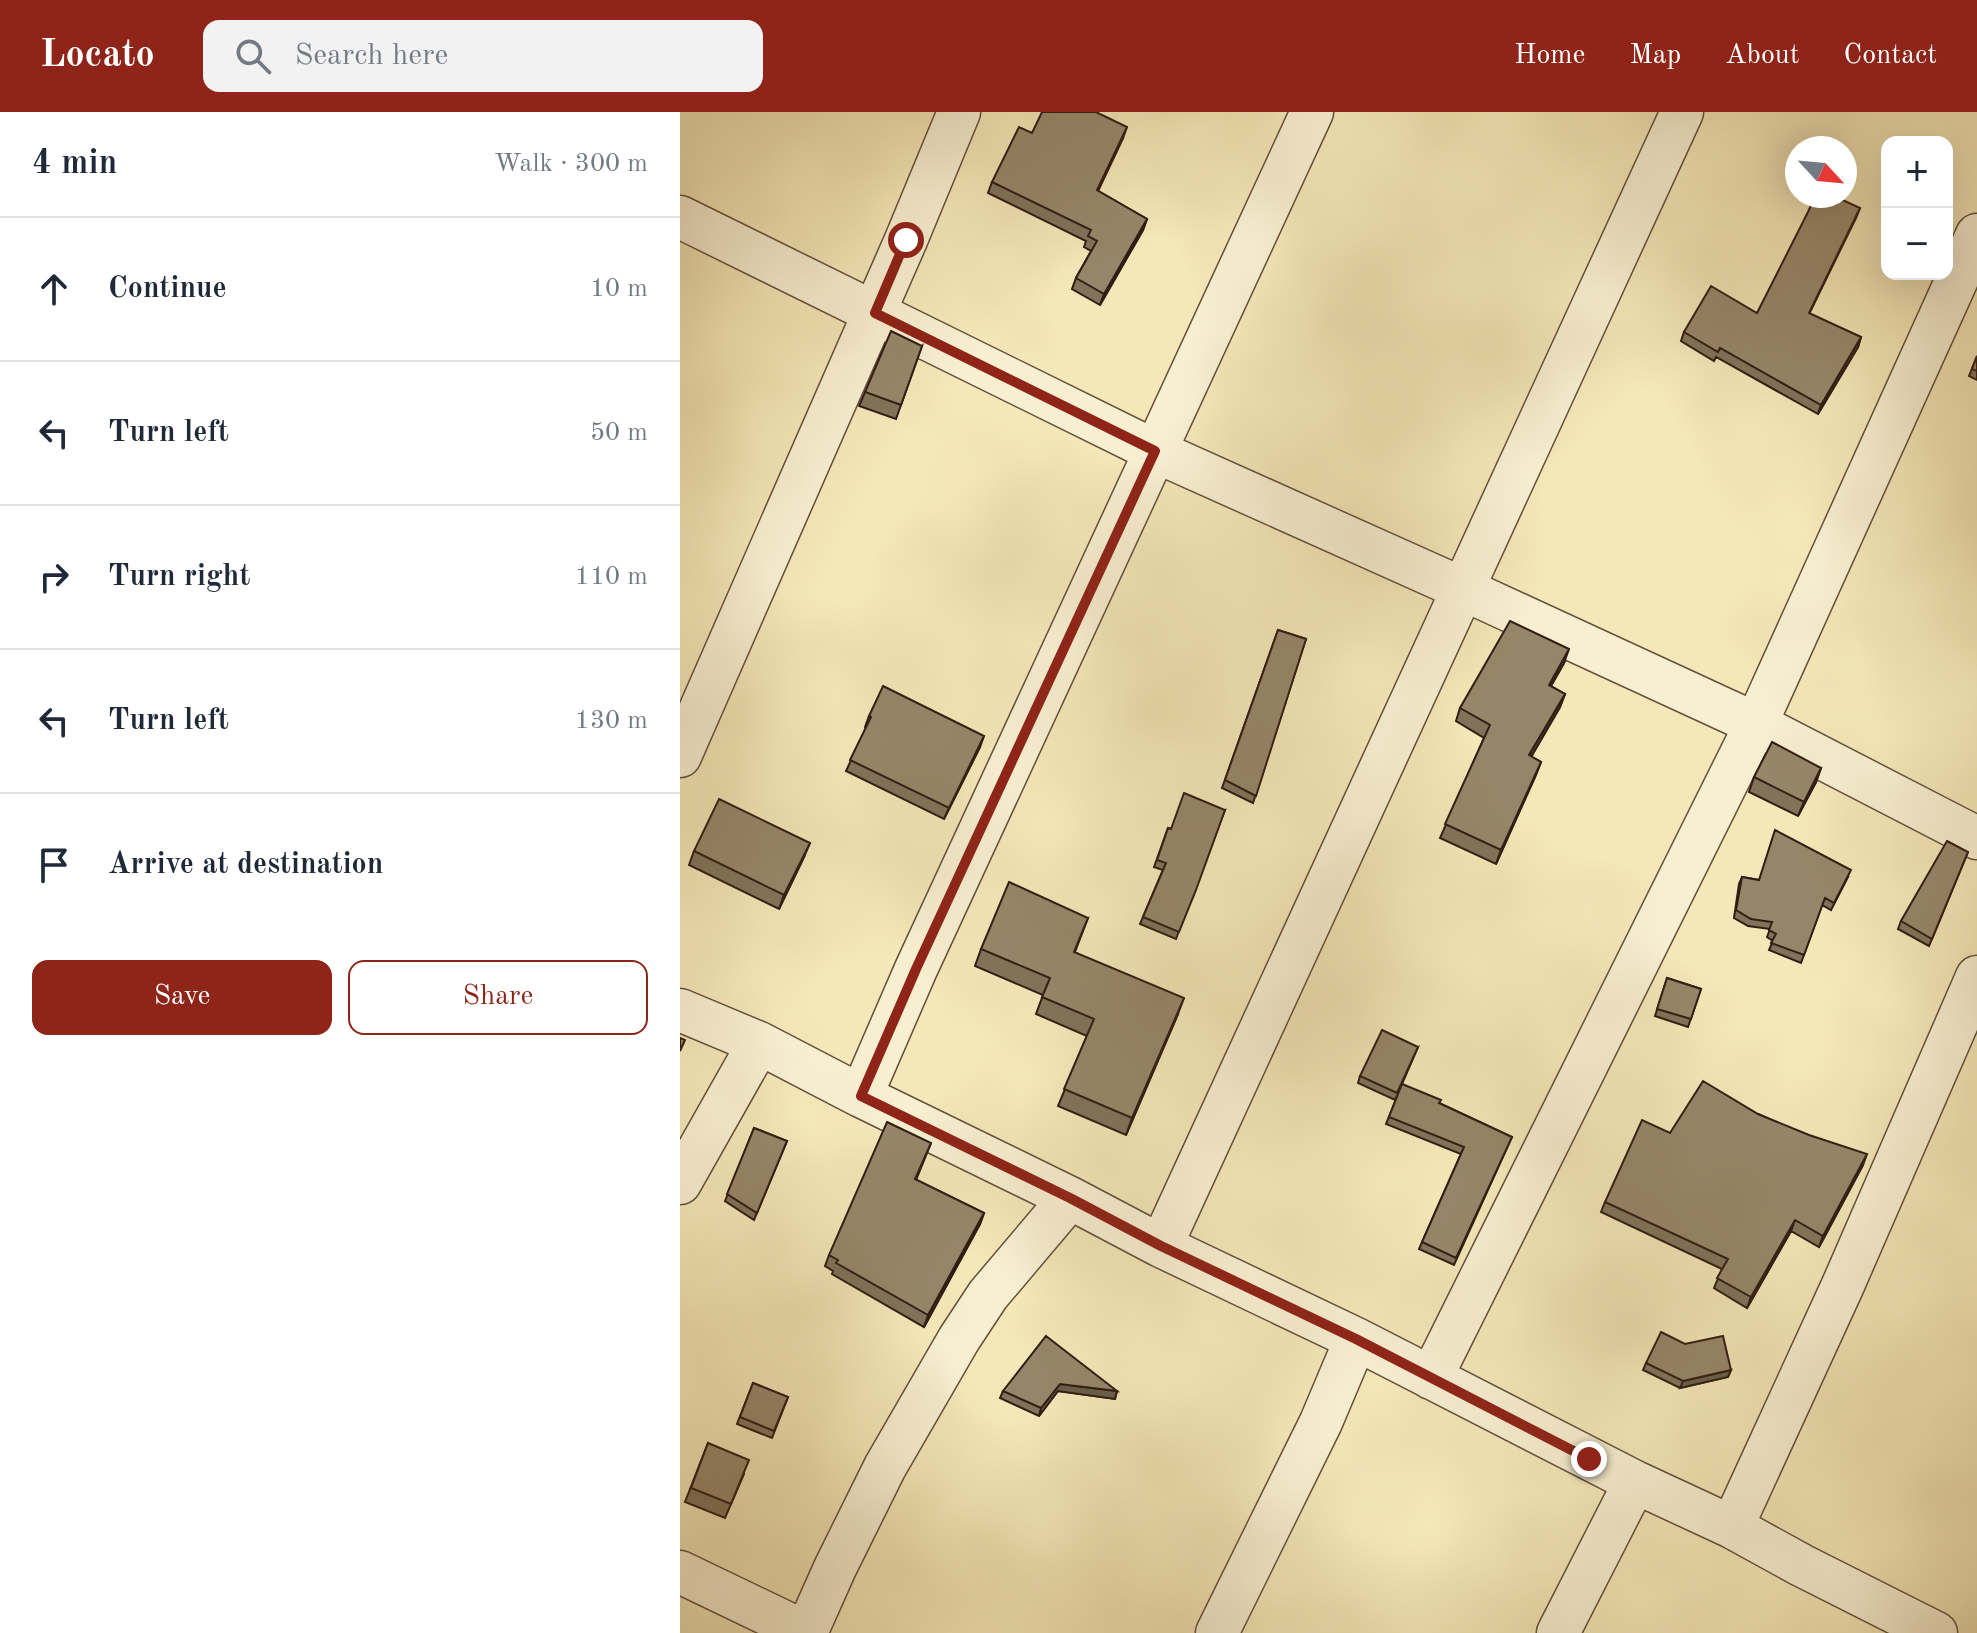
<!DOCTYPE html>
<meta charset="utf-8">
<style>
:root{--surface:#fff;--page:#f2f2f3;--text:#1f2937;--muted:#747a83;--line:#e0e1e3;--accent:#8f2418}
body{margin:0;font-family:"Old Standard TT",serif;background:var(--page);color:var(--text)}
.controls{position:absolute;right:24px;top:24px;display:grid;overflow:hidden;border-radius:16px;box-shadow:0 8px 32px #0002}
.controls button{width:72px;height:72px;display:grid;place-items:center;padding:0;border:0;border-bottom:2px solid var(--line);background:var(--surface);color:var(--text);font:40px sans-serif}
.compass{position:absolute;left:1105px;top:24px;width:72px;height:72px;border-radius:50%;background:var(--surface);box-shadow:0 8px 32px #0002;rotate:116deg}
.stop{position:absolute;width:24px;height:24px;margin:-18px;border:6px solid #8f2418;border-radius:50%;background:#fff}
.stop.end{background:#8f2418;border-color:#fff;box-shadow:0 2px 8px #0008}
.list{margin:0;padding:0;list-style:none}
h2{display:flex;justify-content:space-between;align-items:center;height:104px;margin:0;padding:0 32px;font-size:34px}
h2 small{font-size:26px;font-weight:400;color:var(--muted)}
.list li{display:grid;grid-template-columns:52px 1fr auto;gap:24px;align-items:center;box-sizing:border-box;height:144px;padding:0 32px;border-top:2px solid var(--line)}
.list b{display:block;font-size:30px;white-space:nowrap}
.list em{font-size:26px;font-style:normal;color:var(--muted)}
.actions{display:flex;gap:16px;padding:24px 32px}
.actions a{flex:1;padding:18px 0;border:2px solid var(--accent);border-radius:16px;text-align:center;font-size:28px;color:var(--accent)}
.actions .main{background:var(--accent);color:#fff}
.icon{flex:none;width:44px;height:44px;fill:none;stroke:currentColor;stroke-width:2;stroke-linecap:round;stroke-linejoin:round}
.map{position:relative;flex:none;width:1297px;height:1521px;overflow:hidden}
header{display:flex;align-items:center;gap:48px;box-sizing:border-box;height:112px;padding:0 40px;background:var(--accent);color:#fff}
header strong{font-size:38px}
nav{display:flex;gap:44px;margin-inline-start:auto;font-size:28px}
.search{width:560px;height:72px;background:var(--page);display:flex;align-items:center;gap:20px;box-sizing:border-box;padding:0 28px;border-radius:16px;color:var(--muted);font-size:30px}
main{display:flex}
aside{flex:1;background:var(--surface)}
.map>svg:first-child{display:block}
.lines{fill:none;stroke-linecap:round;stroke-linejoin:round}
.minor-casing{stroke:#62503c;stroke-width:45}
.minor{stroke:#f8efd1;stroke-width:42}
.wall{fill:#81735a;stroke:#311d13;stroke-width:2}
.shaded-wall{fill:#695e4a;stroke:#311d13;stroke-width:2}
.building{fill:#968669;stroke:#311d13;stroke-width:2}
.route{stroke:#8f2418;stroke-width:10}
</style>
<header>
<strong>Locato</strong>
<div class="search"><svg class="icon" aria-label="search" viewBox="0 0 24 24"><circle cx="10" cy="10" r="6"/><path d="M15 15l6 6"/></svg>Search here</div>
<nav><a>Home</a><a>Map</a><a>About</a><a>Contact</a></nav>
</header>
<main>
<aside>
<h2>4 min<small>Walk · 300 m</small></h2>
<ul class="list">
<li><svg class="icon" aria-label="ahead" viewBox="0 0 24 24"><path d="M12 20V5M6 11l6-6 6 6"/></svg><div><b>Continue</b></div><em>10 m</em></li>
<li><svg class="icon" aria-label="left" viewBox="0 0 24 24"><path d="M17 20v-9H6M10 6l-5 5 5 5"/></svg><div><b>Turn left</b></div><em>50 m</em></li>
<li><svg class="icon" aria-label="right" viewBox="0 0 24 24"><path d="M7 20v-9h11M14 6l5 5-5 5"/></svg><div><b>Turn right</b></div><em>110 m</em></li>
<li><svg class="icon" aria-label="left" viewBox="0 0 24 24"><path d="M17 20v-9H6M10 6l-5 5 5 5"/></svg><div><b>Turn left</b></div><em>130 m</em></li>
<li><svg class="icon" aria-label="arrive" viewBox="0 0 24 24"><path d="M6 21V4h12l-3 4 3 4H6"/></svg><div><b>Arrive at destination</b></div></li>
</ul>
<div class="actions"><a class="main">Save</a><a>Share</a></div>
</aside>
<div class="map">
<svg width="1297" height="1521" viewBox="0 0 1297 1521">
<rect width="100%" height="100%" fill="#f4e7b8"/>
<filter id="stains"><feTurbulence type="fractalNoise" baseFrequency=".0025" numOctaves="4"/><feColorMatrix values="0 0 0 0 .2 0 0 0 0 .09 0 0 0 0 .02 0 0 0 .5 -.17"/></filter>
<radialGradient id="worn" r=".72"><stop offset=".6" stop-color="#630" stop-opacity="0"/><stop offset="1" stop-color="#630" stop-opacity=".3"/></radialGradient>
<g class="lines">
<g class="minor-casing">
<path id="minor" d="M0,105L475,339L783,477L1076,612L1297,726
M0,644L226,128L279,0
M0,898L79,931L181,984L390,1086L481,1134L676,1227L955,1370L1052,1415L1121,1453L1256,1521
M181,984L236,857L632,0
M0,1071L79,931
M481,1134L1002,0
M751,1266L1076,612L1297,123
M1052,1415L1163,1173L1297,865
M0,1460L127,1521
M126,1521L155,1456L205,1355L279,1227L308,1183L390,1086
M537,1521L641,1310L676,1227
M878,1521L955,1370"/>
</g>
<use href="#minor" class="minor"/>
</g>
<path class="wall" d="M352,21L443,26L418,79L467,107L463,118L420,193L392,177L396,166L411,139L404,135L406,129L308,81L312,70Z
M1180,96L1129,202L1181,225L1178,235L1138,302L1036,245L1034,249L1001,229L1004,220L1077,201Z
M242,234L216,307L179,294L185,280Z
M1297,244V268L1289,264Z
M598,518L626,527L573,691L542,676Z
M884,551L871,574L885,582L880,595L851,645L861,650L816,752L760,726L804,626L776,609L780,596Z
M189,604L300,635L264,707L166,659L186,616L185,615Z
M1141,656L1136,670L1118,704L1069,680L1074,665Z
M545,698L496,827L460,812L483,758L474,755L488,716L491,717Z
M14,739L124,745L99,797L9,753Z
M1288,740L1249,834L1218,817L1221,809Z
M1062,765L1079,768L1168,765L1151,798L1142,793L1121,851L1089,838L1093,829L1087,825L1090,817L1068,814L1054,806L1059,772Z
M408,806L395,840L498,902L446,1023L378,994L407,924L356,902L363,883L295,854L301,837Z
M987,866L1021,877L1008,915L975,904Z
M738,935L722,972L759,991L832,1025L774,1153L739,1137L781,1042L706,1012L718,982L715,988L678,971L680,964Z
M1078,1002L1183,1053L1139,1135L1111,1119L1067,1196L1034,1176L1042,1157L921,1100L925,1090L990,1021Z
M74,1016L107,1029L74,1108L45,1089Z
M251,1031L236,1068L304,1101L300,1112L244,1215L152,1162L153,1159L145,1154L149,1143Z
M966,1251L1051,1258L1048,1265L1000,1276L963,1258Z
M73,1271L108,1285L92,1326L57,1312Z
M323,1279H437L435,1287L378,1279L359,1304L320,1286Z
M28,1331L64,1362L45,1406L5,1390Z"/>
<path class="shaded-wall" d="M447,15L443,26L413,89L417,78Z
M1180,96L1176,106L1125,210L1129,201Z
M467,107L463,118L420,193L424,182Z
M1181,225L1178,235L1138,302L1141,293Z
M889,537L884,551L864,586L869,573Z
M885,582L880,595L844,657L849,643Z
M304,624L300,635L264,707L269,696Z
M861,650L856,663L816,752L821,738Z
M1141,656L1136,670L1118,704L1124,690Z
M130,731L124,745L99,797L104,783Z
M504,886L498,902L446,1023L452,1006Z
M1187,1042L1183,1053L1139,1135L1143,1124Z
M304,1101L300,1112L244,1215L248,1203Z
M1115,1108L1111,1119L1067,1196L1071,1185Z
M1051,1258L1048,1265L1000,1276L1003,1269Z
M380,1272L437,1279L435,1287L378,1279L359,1304L361,1296Z"/>
<path class="building" d="M362,0H416L447,15L417,78L467,107L424,182L396,166L417,129L408,124L411,118L312,70L339,15L352,21Z
M1135,84H1154L1180,96L1129,201L1181,225L1141,293L1040,236L1038,240L1004,220L1031,174L1077,201L1128,100Z
M211,219L242,234L221,293L185,280Z
M1297,244V259L1292,257Z
M830,509L889,537L869,573L885,582L849,643L861,650L821,738L765,712L810,613L780,596Z
M598,518L626,527L576,684L545,668Z
M203,574L304,624L269,696L170,648L191,605L189,604Z
M1092,630L1141,656L1124,690L1074,665Z
M504,681L545,698L516,778L499,820L463,805L486,751L477,748L488,716L491,717Z
M39,687L130,731L104,783L14,739Z
M1095,718L1171,758L1154,791L1145,786L1124,843L1091,831L1096,822L1089,818L1092,810L1071,807L1056,798L1062,765L1079,768Z
M1267,729L1288,740L1252,827L1221,809Z
M329,770L408,806L394,840L504,886L452,1006L384,977L414,907L362,885L370,866L301,837Z
M987,866L1021,877L1011,907L977,897Z
M702,918L738,935L717,981L680,964Z
M0,926L5,928L0,939Z
M1023,969L1078,1002L1129,1023L1187,1042L1143,1124L1115,1108L1071,1185L1037,1166L1048,1147L925,1090L962,1008L990,1021Z
M722,972L761,988L759,991L832,1025L776,1146L742,1130L784,1035L709,1005Z
M207,1010L251,1031L235,1067L304,1101L248,1203L156,1151L158,1148L149,1143Z
M74,1016L107,1029L77,1101L47,1082Z
M981,1220L1005,1232L1043,1224L1051,1258L1003,1269L966,1251Z
M366,1224L437,1279L380,1272L361,1296L323,1279Z
M73,1271L108,1285L94,1319L60,1305Z
M28,1331L69,1348L51,1392L11,1376Z"/>
<g class="lines">
<path class="route" d="M226,128L195,201L475,339L236,857L181,984L390,1086L481,1134L676,1227L909,1347"/>
</g>
<rect width="100%" height="100%" filter="url(#stains)"/>
<rect width="100%" height="100%" fill="url(#worn)"/>
</svg>
<div class="controls">
<button>+</button>
<button>−</button>
</div>
<svg class="compass" viewBox="-18 -18 36 36"><path d="M0-13l5 13h-10z" fill="#e53935"/><path d="M0 13l5-13h-10z" fill="#747a83"/></svg>
<div class="stop" style="left:226px;top:128px"></div>
<div class="stop end" style="left:909px;top:1347px"></div>
</div>
</main>
